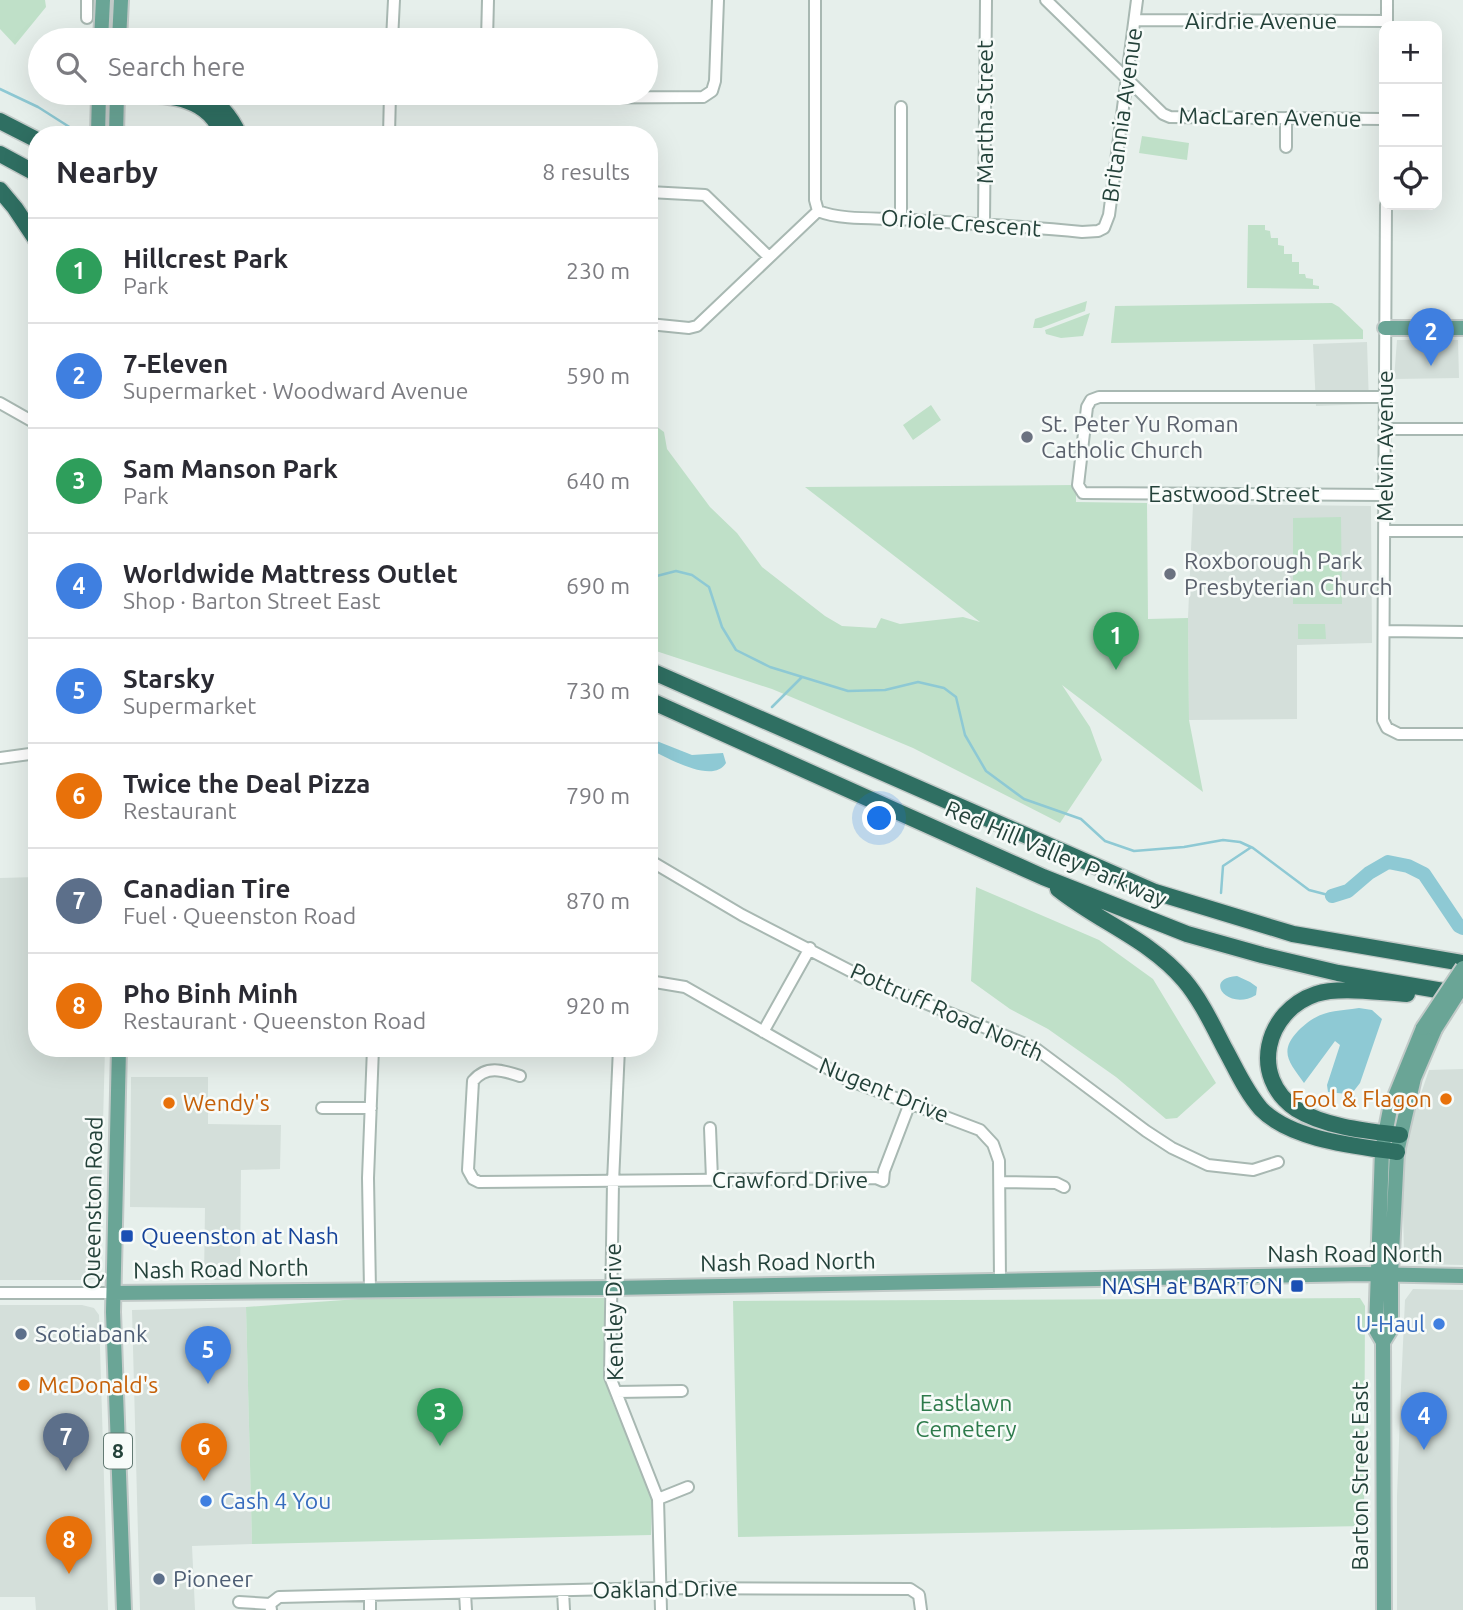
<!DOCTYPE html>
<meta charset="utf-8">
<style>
:root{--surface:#fff;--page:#f2f2f3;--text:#2b2b33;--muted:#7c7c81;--line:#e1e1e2;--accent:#0b8043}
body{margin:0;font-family:Ubuntu,sans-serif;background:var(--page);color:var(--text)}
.controls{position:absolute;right:21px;top:21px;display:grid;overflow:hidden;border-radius:14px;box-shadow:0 7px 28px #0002}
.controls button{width:63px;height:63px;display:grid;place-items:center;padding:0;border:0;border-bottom:2px solid var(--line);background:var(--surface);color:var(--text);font:35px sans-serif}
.you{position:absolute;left:880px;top:819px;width:24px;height:24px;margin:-18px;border:5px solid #fff;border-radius:50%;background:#1a73e8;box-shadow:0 0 0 10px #1a73e833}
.badge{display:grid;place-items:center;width:46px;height:46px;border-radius:50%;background:var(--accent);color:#fff;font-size:23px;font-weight:700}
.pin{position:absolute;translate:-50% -58px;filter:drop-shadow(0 2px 4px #0008)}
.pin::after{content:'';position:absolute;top:37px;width:24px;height:21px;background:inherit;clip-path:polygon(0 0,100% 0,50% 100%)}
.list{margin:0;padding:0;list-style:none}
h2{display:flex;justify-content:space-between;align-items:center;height:91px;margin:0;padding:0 28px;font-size:30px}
h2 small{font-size:23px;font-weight:400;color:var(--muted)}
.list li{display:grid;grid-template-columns:46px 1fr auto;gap:21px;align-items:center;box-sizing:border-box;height:105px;padding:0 28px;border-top:2px solid var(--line)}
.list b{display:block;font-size:26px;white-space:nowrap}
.list p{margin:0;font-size:23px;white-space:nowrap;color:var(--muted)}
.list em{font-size:23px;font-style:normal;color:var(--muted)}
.icon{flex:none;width:38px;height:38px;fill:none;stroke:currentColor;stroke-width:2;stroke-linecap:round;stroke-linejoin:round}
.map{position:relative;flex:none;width:1463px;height:1610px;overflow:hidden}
.search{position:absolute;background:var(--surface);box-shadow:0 7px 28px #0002;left:28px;top:28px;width:630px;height:77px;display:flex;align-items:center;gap:18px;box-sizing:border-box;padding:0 24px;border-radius:38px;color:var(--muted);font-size:26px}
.panel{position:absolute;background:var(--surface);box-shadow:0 7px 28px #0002;left:28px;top:126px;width:630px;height:931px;border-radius:28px}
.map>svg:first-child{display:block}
.built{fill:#d4dfda}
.green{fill:#bfe0c8}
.water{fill:#8ec9d4}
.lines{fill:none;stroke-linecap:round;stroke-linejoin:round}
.stream{stroke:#8ec9d4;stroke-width:2.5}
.river{stroke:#8ec9d4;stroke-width:14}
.minor-casing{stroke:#a8b8b2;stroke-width:14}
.major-casing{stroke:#c2cac8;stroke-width:18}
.highway-casing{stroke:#c2cac8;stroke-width:19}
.minor{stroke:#fff;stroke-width:10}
.major{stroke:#6aa596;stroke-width:14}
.highway{stroke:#2f6f62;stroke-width:16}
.major-bridge-casing{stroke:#c2cac8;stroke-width:18;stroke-linecap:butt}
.major-bridge{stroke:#6aa596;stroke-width:14}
.worship-dot{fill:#6b7280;stroke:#f7fbf9;stroke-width:2.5}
.food-dot{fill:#e8710a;stroke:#f7fbf9;stroke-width:2.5}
.transit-dot{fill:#1a4fb4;stroke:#f7fbf9;stroke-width:2.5}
.shop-dot{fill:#3f7fe0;stroke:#f7fbf9;stroke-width:2.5}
.service-dot{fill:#5c6f8a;stroke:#f7fbf9;stroke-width:2.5}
.labels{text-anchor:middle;stroke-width:5;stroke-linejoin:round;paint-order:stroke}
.shield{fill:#f7fbf9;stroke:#637a73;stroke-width:2}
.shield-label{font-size:21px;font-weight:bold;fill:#24423a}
.street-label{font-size:23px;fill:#24423a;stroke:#f7fbf9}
.worship-label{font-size:23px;fill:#5b616d;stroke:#f7fbf9;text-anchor:start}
.food-label{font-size:23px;fill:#c56008;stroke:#f7fbf9;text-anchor:start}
.transit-label{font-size:23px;fill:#164399;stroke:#f7fbf9;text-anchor:start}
.shop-label{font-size:23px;fill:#366cbe;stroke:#f7fbf9;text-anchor:end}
.service-label{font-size:23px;fill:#4e5e75;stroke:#f7fbf9;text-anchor:start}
.park-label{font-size:23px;fill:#2d7a4b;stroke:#f7fbf9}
</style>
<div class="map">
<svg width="1463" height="1610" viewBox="0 0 1463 1610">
<rect width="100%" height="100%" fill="#e6efeb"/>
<path class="built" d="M1397,340H1458L1459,378L1394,379Z
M1367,342L1369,404L1316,406L1313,344Z
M1193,504L1371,506L1372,643L1297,645V719L1189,720L1188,618Z
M37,877V1048H105L99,1273L97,1278L89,1280H0V878Z
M1463,1069V1265L1416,1264L1404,1252L1402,1177L1409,1129L1429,1070Z
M131,1077H208V1124L281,1125L280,1169L241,1170L240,1280H204L205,1208L130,1207Z
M1413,1289L1463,1290V1610H1397V1496L1401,1387L1405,1300Z
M0,1305H82L94,1308L99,1315L108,1610H36L35,1597H0Z
M246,1307L252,1544L192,1546L195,1610H140L132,1310Z"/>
<path class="green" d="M0,0H45L46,7L15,45L0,29Z
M1142,136L1189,143L1187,160L1139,153Z
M1248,225H1265V230L1270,231L1271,238H1278V245L1284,246V254H1292V262H1299V274H1305L1306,278L1313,279V285L1319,286V289L1247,288Z
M1087,301L1085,311L1041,328H1033L1035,319Z
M1332,303L1339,307L1363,330V339L1111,343L1115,306Z
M1090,313L1083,336L1061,338L1046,334L1045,330Z
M931,405L941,420L913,440L903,425Z
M649,421L664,432L667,449L710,507L737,533L762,567L825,616L842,626L876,628L881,618L900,624L963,617L980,622L805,487L1076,485V502L1147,503L1148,619L1188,618L1189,720L1203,792L1062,685L1090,727L1102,760L1060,823L913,748L772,689L656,651L649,633Z
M1341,517L1342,604H1293V518Z
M1298,624H1325L1326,639H1298Z
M976,887L1099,940L1153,979L1216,1083L1177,1118L1166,1119L1116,1077L1048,1029L1010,1009L971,981Z
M372,1298H604V1358L610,1396L652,1496L651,1535L252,1544L246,1307Z
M1360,1298L1365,1306L1364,1526L738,1537L733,1301Z"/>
<path class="water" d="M649,738L692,755L723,753L726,763C713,785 666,757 649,749Z
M1237,976L1250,982L1257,987L1256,995C1228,1012 1202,978 1237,976Z
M1359,1008L1372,1010L1382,1019L1360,1083L1353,1092L1355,1097L1350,1099L1347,1094L1328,1092L1327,1085L1340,1045L1335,1041L1304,1083C1290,1063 1278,1052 1298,1031C1319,1010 1332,1012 1359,1008Z"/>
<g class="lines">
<path class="stream" d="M0,89L38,107L82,135
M649,578L676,571L692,575L709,587L722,627L736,650L770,667L848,691L885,690L918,682L944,688L956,697L965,735L986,771L1024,799L1081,819L1105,841L1134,851L1184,847L1223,840L1240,842L1253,848L1309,890L1332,896
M772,707L802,677
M1221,893L1223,866L1250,848"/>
<path class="river" d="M1332,896L1348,891L1369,873L1388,862L1408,866L1424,874L1459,926L1463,928"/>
<g class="minor-casing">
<path id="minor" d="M815,0V200L818,211
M1046,0L1163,114L1170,117L1384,119
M87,18V0
M1135,20L1387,21
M1387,26V0
M392,40L394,0
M487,40L488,0
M491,93L492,95L503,98L703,97L712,91L715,81L718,0
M901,107V220
M1286,118V147
M389,135L390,93
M649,192L705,195L769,257
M1386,205L1383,720L1387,728L1399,734H1463
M818,211C841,220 873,218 898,219C959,223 1021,226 1082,232L1098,231L1104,228L1109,215L1137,0
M984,223L986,0
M649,324L689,328L697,326L818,211
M0,403L37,424
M1385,429H1463
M1385,495L1083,493L1078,485L1087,407L1091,400L1099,397H1385
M1384,531H1463
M1384,631L1463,632
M0,758L37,753
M649,860L742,915L864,978L1035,1048L1146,1131L1172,1148L1208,1165L1253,1170L1278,1162
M649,981L685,987L848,1080L980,1130L993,1144L999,1161L1000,1280
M763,1032L810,948
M619,1048L613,1182L610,1377L658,1499L661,1610
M520,1076C502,1070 486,1065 473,1081L468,1170L473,1179L479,1182L876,1178L883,1181L884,1171L910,1103
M322,1108H371
M710,1128L712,1179
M1000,1182L1056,1183L1064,1187
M370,1290L368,1178L373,1048
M0,1293H114
M616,1392L682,1391
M658,1499L688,1487
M563,1591L564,1610
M465,1593L466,1610
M370,1595V1610
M239,1602L270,1604
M271,1610L270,1604L279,1597L660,1588L910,1589L919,1595L921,1610"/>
</g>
<g class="major-casing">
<path id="major" d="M101,40L103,0
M119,40L121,0
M98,135L99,93
M116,135L117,93
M1385,328H1463
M119,1048L113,1312L124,1610
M114,1293L612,1288L1364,1274L1463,1276
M1383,1342L1391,1329V1274L1397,1152L1414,1078L1435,1029
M1384,1610L1383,1342L1376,1330L1382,1150L1390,1109L1423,1028"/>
</g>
<g class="highway-casing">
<path id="highway" d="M122,93C160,96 208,92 222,135
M200,93C219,103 230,115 239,135
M0,121L37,140
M0,154L37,174
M0,190L15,208L37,241
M649,670L1155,892L1293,934L1463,963
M649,700L1043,877L1187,934L1262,955L1338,973L1461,994
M1058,889C1099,922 1149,939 1184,980C1201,1000 1213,1026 1225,1049C1236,1069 1246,1092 1261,1109C1291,1140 1356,1146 1397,1152
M1400,1135C1367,1131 1325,1127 1296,1109C1249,1077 1265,1011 1316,994C1340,986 1381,993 1407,994"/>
</g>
<use href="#minor" class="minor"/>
<use href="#major" class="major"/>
<use href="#highway" class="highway"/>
<g class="major-bridge-casing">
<path id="major-bridge" d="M1423,1028L1463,968
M1435,1029L1463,985"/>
</g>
<use href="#major-bridge" class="major-bridge"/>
</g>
<g class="worship-dot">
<circle cx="1027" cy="437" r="7"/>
<circle cx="1170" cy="574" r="7"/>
</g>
<g class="food-dot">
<circle cx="1446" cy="1099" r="7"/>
<circle cx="169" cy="1103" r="7"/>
<circle cx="24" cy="1385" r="7"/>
</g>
<g class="transit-dot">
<rect x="120" y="1229" width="14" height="14" rx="3.5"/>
<rect x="1290" y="1279" width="14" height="14" rx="3.5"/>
</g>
<g class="shop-dot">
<circle cx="1439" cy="1324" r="7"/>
<circle cx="206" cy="1501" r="7"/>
</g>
<g class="service-dot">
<circle cx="21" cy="1334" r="7"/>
<circle cx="159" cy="1579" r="7"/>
</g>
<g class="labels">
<rect class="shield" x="104" y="1433.5" width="28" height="35" rx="5"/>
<g class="shield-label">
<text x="118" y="1458">8</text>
</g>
<g class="street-label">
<text x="1261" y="29">Airdrie Avenue</text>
<text transform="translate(985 112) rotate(-90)" y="8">Martha Street</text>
<text transform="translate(1122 115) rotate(-82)" y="8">Britannia Avenue</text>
<text transform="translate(1270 117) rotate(1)" y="8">MacLaren Avenue</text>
<text transform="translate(961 223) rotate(4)" y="8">Oriole Crescent</text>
<text transform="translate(1385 446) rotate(-90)" y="8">Melvin Avenue</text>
<text x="1234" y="502">Eastwood Street</text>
<text transform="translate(1056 854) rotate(23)" y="8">Red Hill Valley Parkway</text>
<text transform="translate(947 1012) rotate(24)" y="8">Pottruff Road North</text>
<text transform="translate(884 1090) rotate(22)" y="8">Nugent Drive</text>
<text x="790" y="1188">Crawford Drive</text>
<text transform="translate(93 1203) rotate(-89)" y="8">Queenston Road</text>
<text x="1355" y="1262">Nash Road North</text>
<text transform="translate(788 1262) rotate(-1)" y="8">Nash Road North</text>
<text transform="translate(221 1269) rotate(-1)" y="8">Nash Road North</text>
<text transform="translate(614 1312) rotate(-91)" y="8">Kentley Drive</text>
<text transform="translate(1360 1476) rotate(-90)" y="8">Barton Street East</text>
<text transform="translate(665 1589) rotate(-1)" y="8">Oakland Drive</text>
</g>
<g class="worship-label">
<text x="1041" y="432">St. Peter Yu Roman<tspan x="1041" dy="26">Catholic Church</tspan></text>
<text x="1184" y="569">Roxborough Park<tspan x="1184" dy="26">Presbyterian Church</tspan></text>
</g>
<g class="food-label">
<text x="1432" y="1107" text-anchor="end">Fool &amp; Flagon</text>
<text x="183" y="1111">Wendy's</text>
<text x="38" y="1393">McDonald's</text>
</g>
<g class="transit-label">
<text x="141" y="1244">Queenston at Nash</text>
<text x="1283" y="1294" text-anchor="end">NASH at BARTON</text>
</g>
<g class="shop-label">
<text x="1425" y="1332">U-Haul</text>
<text x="220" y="1509" text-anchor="start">Cash 4 You</text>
</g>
<g class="service-label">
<text x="35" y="1342">Scotiabank</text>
<text x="173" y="1587">Pioneer</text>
</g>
<g class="park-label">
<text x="966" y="1411">Eastlawn<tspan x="966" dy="26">Cemetery</tspan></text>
</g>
</g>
</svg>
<div class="controls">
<button>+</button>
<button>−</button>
<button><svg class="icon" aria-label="locate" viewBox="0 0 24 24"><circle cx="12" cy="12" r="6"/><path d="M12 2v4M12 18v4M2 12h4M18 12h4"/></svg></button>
</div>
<div class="you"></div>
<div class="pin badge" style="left:1116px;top:670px;background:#2e9e5b">1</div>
<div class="pin badge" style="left:1431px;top:366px;background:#3f7fe0">2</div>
<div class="pin badge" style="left:440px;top:1446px;background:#2e9e5b">3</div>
<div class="pin badge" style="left:1424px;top:1450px;background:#3f7fe0">4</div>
<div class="pin badge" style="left:208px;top:1384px;background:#3f7fe0">5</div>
<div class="pin badge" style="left:204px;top:1481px;background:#e8710a">6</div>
<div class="pin badge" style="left:66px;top:1471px;background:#5c6f8a">7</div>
<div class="pin badge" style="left:69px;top:1574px;background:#e8710a">8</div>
<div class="search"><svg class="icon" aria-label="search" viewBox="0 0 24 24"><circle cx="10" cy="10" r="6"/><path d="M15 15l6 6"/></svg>Search here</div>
<section class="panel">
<h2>Nearby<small>8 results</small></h2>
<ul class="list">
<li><span class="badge" style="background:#2e9e5b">1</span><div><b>Hillcrest Park</b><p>Park</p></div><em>230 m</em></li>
<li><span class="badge" style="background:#3f7fe0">2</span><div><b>7-Eleven</b><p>Supermarket · Woodward Avenue</p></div><em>590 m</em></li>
<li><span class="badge" style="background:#2e9e5b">3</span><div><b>Sam Manson Park</b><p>Park</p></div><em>640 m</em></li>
<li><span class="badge" style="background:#3f7fe0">4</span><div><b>Worldwide Mattress Outlet</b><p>Shop · Barton Street East</p></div><em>690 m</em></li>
<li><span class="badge" style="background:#3f7fe0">5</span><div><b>Starsky</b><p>Supermarket</p></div><em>730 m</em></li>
<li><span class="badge" style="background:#e8710a">6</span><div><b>Twice the Deal Pizza</b><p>Restaurant</p></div><em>790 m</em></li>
<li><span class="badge" style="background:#5c6f8a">7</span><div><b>Canadian Tire</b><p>Fuel · Queenston Road</p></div><em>870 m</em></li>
<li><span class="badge" style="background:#e8710a">8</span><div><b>Pho Binh Minh</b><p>Restaurant · Queenston Road</p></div><em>920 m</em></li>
</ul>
</section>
</div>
